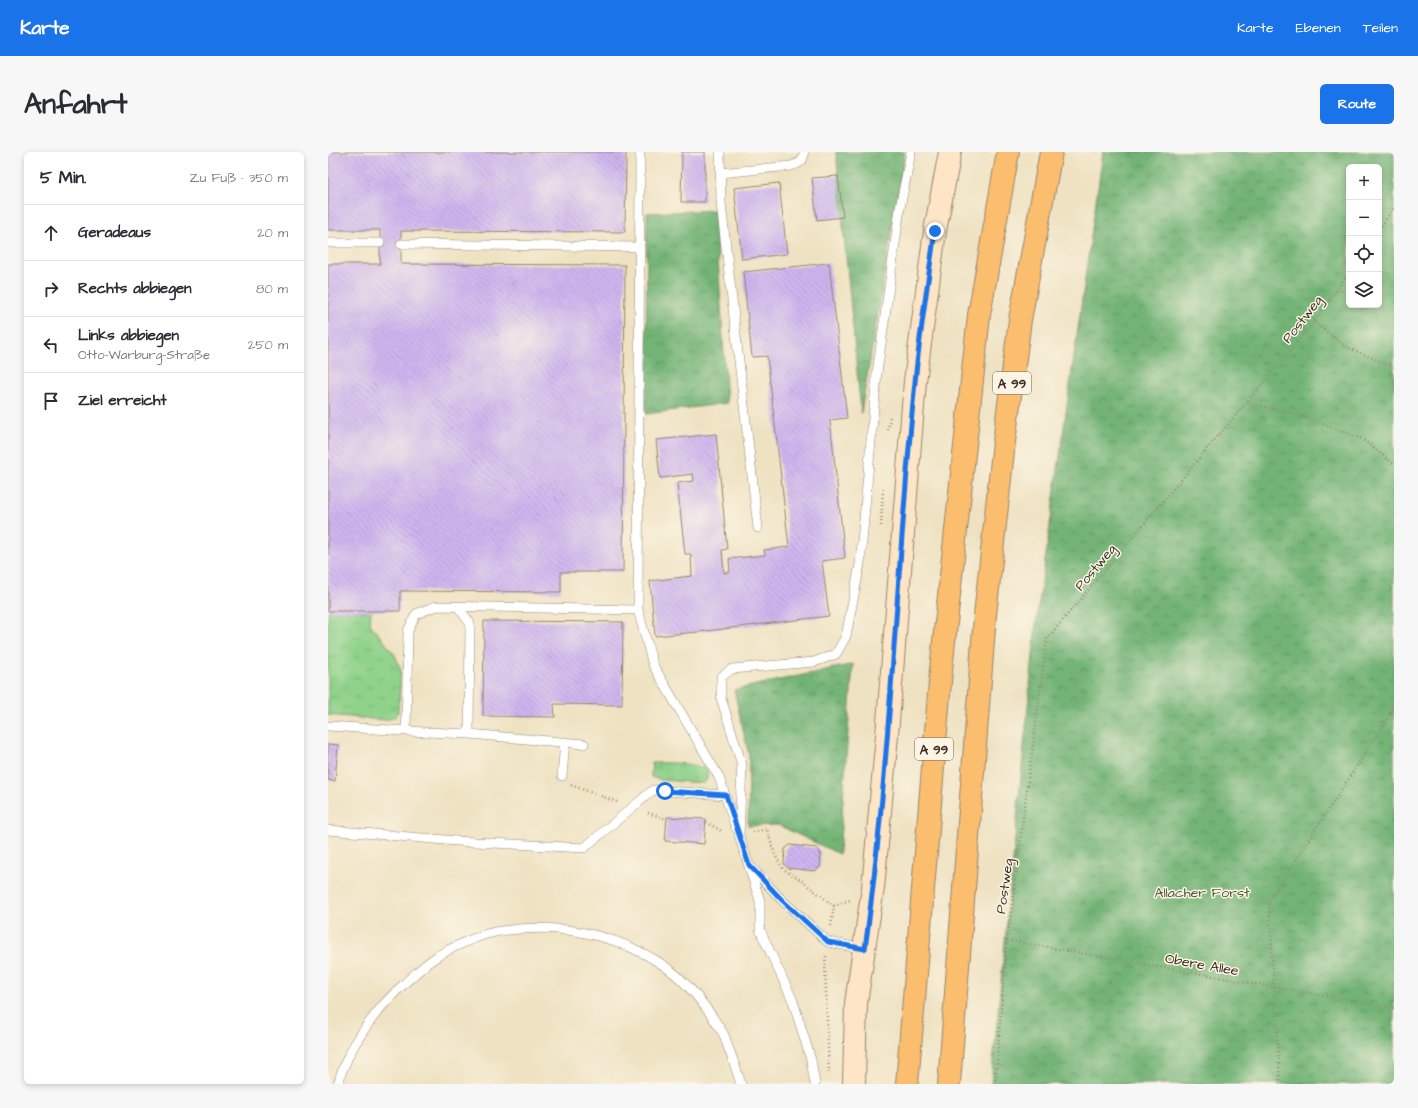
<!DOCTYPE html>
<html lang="de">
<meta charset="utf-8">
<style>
:root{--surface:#fff;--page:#f7f7f7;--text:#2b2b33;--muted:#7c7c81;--line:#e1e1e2;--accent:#1a73e8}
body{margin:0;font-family:"Architects Daughter",sans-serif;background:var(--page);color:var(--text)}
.controls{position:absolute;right:12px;top:12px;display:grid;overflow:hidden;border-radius:6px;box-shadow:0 2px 6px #0003}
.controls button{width:36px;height:36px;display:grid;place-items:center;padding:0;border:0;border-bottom:1px solid var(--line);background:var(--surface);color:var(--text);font:20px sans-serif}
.stop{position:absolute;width:12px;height:12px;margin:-9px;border:3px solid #1a73e8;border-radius:50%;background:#fff}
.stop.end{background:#1a73e8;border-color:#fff;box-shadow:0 1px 4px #0008}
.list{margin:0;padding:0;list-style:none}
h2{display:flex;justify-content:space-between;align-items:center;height:52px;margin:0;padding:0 16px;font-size:17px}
h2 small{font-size:13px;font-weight:400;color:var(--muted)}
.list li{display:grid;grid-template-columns:26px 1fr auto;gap:12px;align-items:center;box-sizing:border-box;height:56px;padding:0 16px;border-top:1px solid var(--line)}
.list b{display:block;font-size:15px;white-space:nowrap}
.list p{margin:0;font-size:13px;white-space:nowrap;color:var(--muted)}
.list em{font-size:13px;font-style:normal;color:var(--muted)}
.icon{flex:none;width:22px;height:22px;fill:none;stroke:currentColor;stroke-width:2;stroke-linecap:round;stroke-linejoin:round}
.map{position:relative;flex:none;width:1066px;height:932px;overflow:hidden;border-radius:6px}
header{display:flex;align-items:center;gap:24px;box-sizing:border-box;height:56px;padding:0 20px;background:var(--accent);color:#fff}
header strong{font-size:19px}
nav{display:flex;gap:22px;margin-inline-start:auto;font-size:14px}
.intro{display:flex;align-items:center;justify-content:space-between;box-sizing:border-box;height:96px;padding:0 24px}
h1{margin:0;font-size:28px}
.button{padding:10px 18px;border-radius:6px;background:var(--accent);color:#fff;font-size:14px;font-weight:700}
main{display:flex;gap:24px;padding:0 24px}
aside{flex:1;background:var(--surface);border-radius:6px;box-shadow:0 2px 6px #0003}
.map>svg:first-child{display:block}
.grass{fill:url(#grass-tufts);stroke:#657e54}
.forest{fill:url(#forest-crowns);stroke:#576f4a;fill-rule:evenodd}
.building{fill:url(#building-back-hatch)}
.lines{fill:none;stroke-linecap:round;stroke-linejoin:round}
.service-casing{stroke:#958670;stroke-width:10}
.secondary-casing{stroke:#958670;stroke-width:24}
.motorway-casing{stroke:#958670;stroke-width:24}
.path{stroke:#958670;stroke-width:2.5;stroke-dasharray:1 3;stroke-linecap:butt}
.service{stroke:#fff;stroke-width:9}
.secondary{stroke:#fde5c5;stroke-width:22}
.motorway{stroke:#fbbd6e;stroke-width:22}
.route{stroke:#1a73e8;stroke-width:5}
.labels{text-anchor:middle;stroke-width:3;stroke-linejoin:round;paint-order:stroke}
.shield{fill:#fcf5e5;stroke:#75675a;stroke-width:1}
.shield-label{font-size:13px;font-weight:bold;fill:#3b2a1e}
.street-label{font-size:14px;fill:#3b2a1e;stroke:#fcf5e5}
.park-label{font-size:14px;fill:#505439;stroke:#fcf5e5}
</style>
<header>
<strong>Karte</strong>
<nav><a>Karte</a><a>Ebenen</a><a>Teilen</a></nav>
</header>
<div class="intro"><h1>Anfahrt</h1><a class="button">Route</a></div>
<main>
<aside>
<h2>5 Min.<small>Zu Fuß · 350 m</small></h2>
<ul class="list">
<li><svg class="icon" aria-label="ahead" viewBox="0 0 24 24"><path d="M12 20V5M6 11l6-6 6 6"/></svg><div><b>Geradeaus</b></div><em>20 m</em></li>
<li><svg class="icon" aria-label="right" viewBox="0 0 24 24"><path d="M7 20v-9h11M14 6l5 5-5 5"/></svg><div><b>Rechts abbiegen</b></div><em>80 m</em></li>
<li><svg class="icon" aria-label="left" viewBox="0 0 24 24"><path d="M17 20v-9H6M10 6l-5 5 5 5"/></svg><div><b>Links abbiegen</b><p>Otto-Warburg-Straße</p></div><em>250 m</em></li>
<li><svg class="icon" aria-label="arrive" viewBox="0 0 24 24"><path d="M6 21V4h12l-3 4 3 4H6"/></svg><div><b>Ziel erreicht</b></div></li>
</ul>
</aside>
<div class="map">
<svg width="1066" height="932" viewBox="0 0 1066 932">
<defs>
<pattern id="grass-tufts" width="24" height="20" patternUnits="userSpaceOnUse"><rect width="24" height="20" fill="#8fd28a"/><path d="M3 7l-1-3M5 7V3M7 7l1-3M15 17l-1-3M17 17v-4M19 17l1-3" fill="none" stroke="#7cb477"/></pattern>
<pattern id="forest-crowns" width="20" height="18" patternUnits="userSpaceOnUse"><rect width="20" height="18" fill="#73b476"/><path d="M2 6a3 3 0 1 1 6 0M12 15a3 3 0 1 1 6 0" fill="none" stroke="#609360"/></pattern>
<pattern id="building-back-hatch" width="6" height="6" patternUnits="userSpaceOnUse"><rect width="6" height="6" fill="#ceb6f0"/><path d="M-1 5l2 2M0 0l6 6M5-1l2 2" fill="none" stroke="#a894c2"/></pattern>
</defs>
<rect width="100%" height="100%" fill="#fcf5e5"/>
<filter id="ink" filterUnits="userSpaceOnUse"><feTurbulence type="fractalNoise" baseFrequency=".025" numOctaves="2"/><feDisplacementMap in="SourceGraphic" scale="8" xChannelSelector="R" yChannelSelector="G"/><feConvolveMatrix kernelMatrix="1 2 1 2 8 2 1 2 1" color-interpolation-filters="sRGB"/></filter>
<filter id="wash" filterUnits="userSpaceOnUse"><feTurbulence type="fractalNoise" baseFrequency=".012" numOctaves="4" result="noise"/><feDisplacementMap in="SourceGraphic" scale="16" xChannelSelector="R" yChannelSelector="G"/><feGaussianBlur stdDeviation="0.9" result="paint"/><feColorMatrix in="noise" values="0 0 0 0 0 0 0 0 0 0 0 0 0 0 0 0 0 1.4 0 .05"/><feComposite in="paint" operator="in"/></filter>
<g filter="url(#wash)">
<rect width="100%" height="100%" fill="#efe2c2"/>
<path class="grass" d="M0,459H43L42,472L67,503L73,519L70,561L66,566L55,568L0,563Z
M324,611C342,611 362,610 379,617V627L376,631L334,628L323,625Z"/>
<path class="forest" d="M508,0H577L533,261Z
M775,0H1066V932H663L708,472ZM1021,15H1051V153H1021Z
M387,58L399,251L318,262L319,61Z
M525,512L511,702L450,673L420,674L421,604L406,538Z"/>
<g id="blocks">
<path class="building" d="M0,0H298L297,80L73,79V112L297,113L295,420H233V440L72,439V459H0V112H52V78H0Z
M354,0H377V50H353Z
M510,24L515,65L489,68L484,26Z
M451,31L459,102L414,107L406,36Z
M501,111L519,266L502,268L517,406L494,409L501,464L370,480L327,484L322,429L364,424L363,402H357L349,331L366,329L365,322L332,326L328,288L388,282L399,397L394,398L396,421L402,420L401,407L437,403L436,398L461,395L439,204L424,205L415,120Z
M156,469L295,470L294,553L226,552L227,565L155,564Z
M0,592L10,593L7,629L0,628Z
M339,665L378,667L376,692L337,689Z
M462,693L489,696L493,701L492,715L487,719L460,716L456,712L457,697Z"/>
</g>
</g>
<g filter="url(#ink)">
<use href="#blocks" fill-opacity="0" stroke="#958670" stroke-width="1"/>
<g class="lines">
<g class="service-casing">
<path id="service" d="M392,0L393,51L430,376
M392,21L463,14C472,11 476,10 476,0
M0,91H52
M73,92L311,95
M310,458L312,0
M0,574L78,579L80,479L88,462L108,454L310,458L325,513L391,625L397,643
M78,579L141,582L142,471L130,455
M141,582L256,592
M234,624L237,590
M0,678L129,689L256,696L325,638L397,643L408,676
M423,715L454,748L500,790L537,797
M10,932C19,896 48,857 76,832C87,822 98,811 111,803C125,795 151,783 167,780C225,770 285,780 335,813C359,829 378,854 393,878C397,883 398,889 400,895C405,907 409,920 413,932
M487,932L483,908L465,849L432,778V749L411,683L414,613L393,546V525L404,517L486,510L508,502L518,484L532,412L549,221L572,56L583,0"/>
</g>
<g class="secondary-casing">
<path id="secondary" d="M526,932L528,851L545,736L559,583L587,229L607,79L622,0"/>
</g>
<g class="motorway-casing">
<path id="motorway" d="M579,932L613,518L651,163L680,0
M621,932L657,463L676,290L692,168L723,0"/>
</g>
<path class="path" d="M1051,77L1066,56
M986,170L1020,196L1066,215
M918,251L972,263L1034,287L1066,312
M560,278L562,265
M553,374L555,337
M243,633L289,650
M320,661L339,667
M378,670L395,680
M425,680L439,677L447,703L455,717L470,726L506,754
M503,774L506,754L522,748
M679,788L1066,856
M498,804L497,812L501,921
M667,932L679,788L719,487L986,170L1021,120
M952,932L941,749L1060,566L1066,551"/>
<use href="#service" class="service"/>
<use href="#secondary" class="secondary"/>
<use href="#motorway" class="motorway"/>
</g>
</g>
<g class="lines" filter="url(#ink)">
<path class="route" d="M337,639L398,643L421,713L454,748L500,790L537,797C563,609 568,419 587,230C592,180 600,129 607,79"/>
</g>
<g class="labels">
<g class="shield">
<rect x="665" y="220" width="38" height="22" rx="3"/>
<rect x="587" y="586" width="38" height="22" rx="3"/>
</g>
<g class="shield-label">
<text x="684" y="236">A 99</text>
<text x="606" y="602">A 99</text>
</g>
<g class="street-label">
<text transform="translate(974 167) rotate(-52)" y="5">Postweg</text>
<text transform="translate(767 415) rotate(-50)" y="5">Postweg</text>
<text transform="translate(676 734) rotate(-82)" y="5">Postweg</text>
<text transform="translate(874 812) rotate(10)" y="5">Obere Allee</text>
</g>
<g class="park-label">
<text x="874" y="745">Allacher Forst</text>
</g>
</g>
</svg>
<div class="controls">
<button>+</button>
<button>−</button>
<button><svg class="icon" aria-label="locate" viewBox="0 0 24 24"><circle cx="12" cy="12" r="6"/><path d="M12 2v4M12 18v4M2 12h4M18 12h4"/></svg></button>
<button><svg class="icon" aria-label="layers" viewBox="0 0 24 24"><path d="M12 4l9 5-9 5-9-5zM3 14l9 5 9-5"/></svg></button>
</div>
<div class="stop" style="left:337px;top:639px"></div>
<div class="stop end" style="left:607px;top:79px"></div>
</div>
</main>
